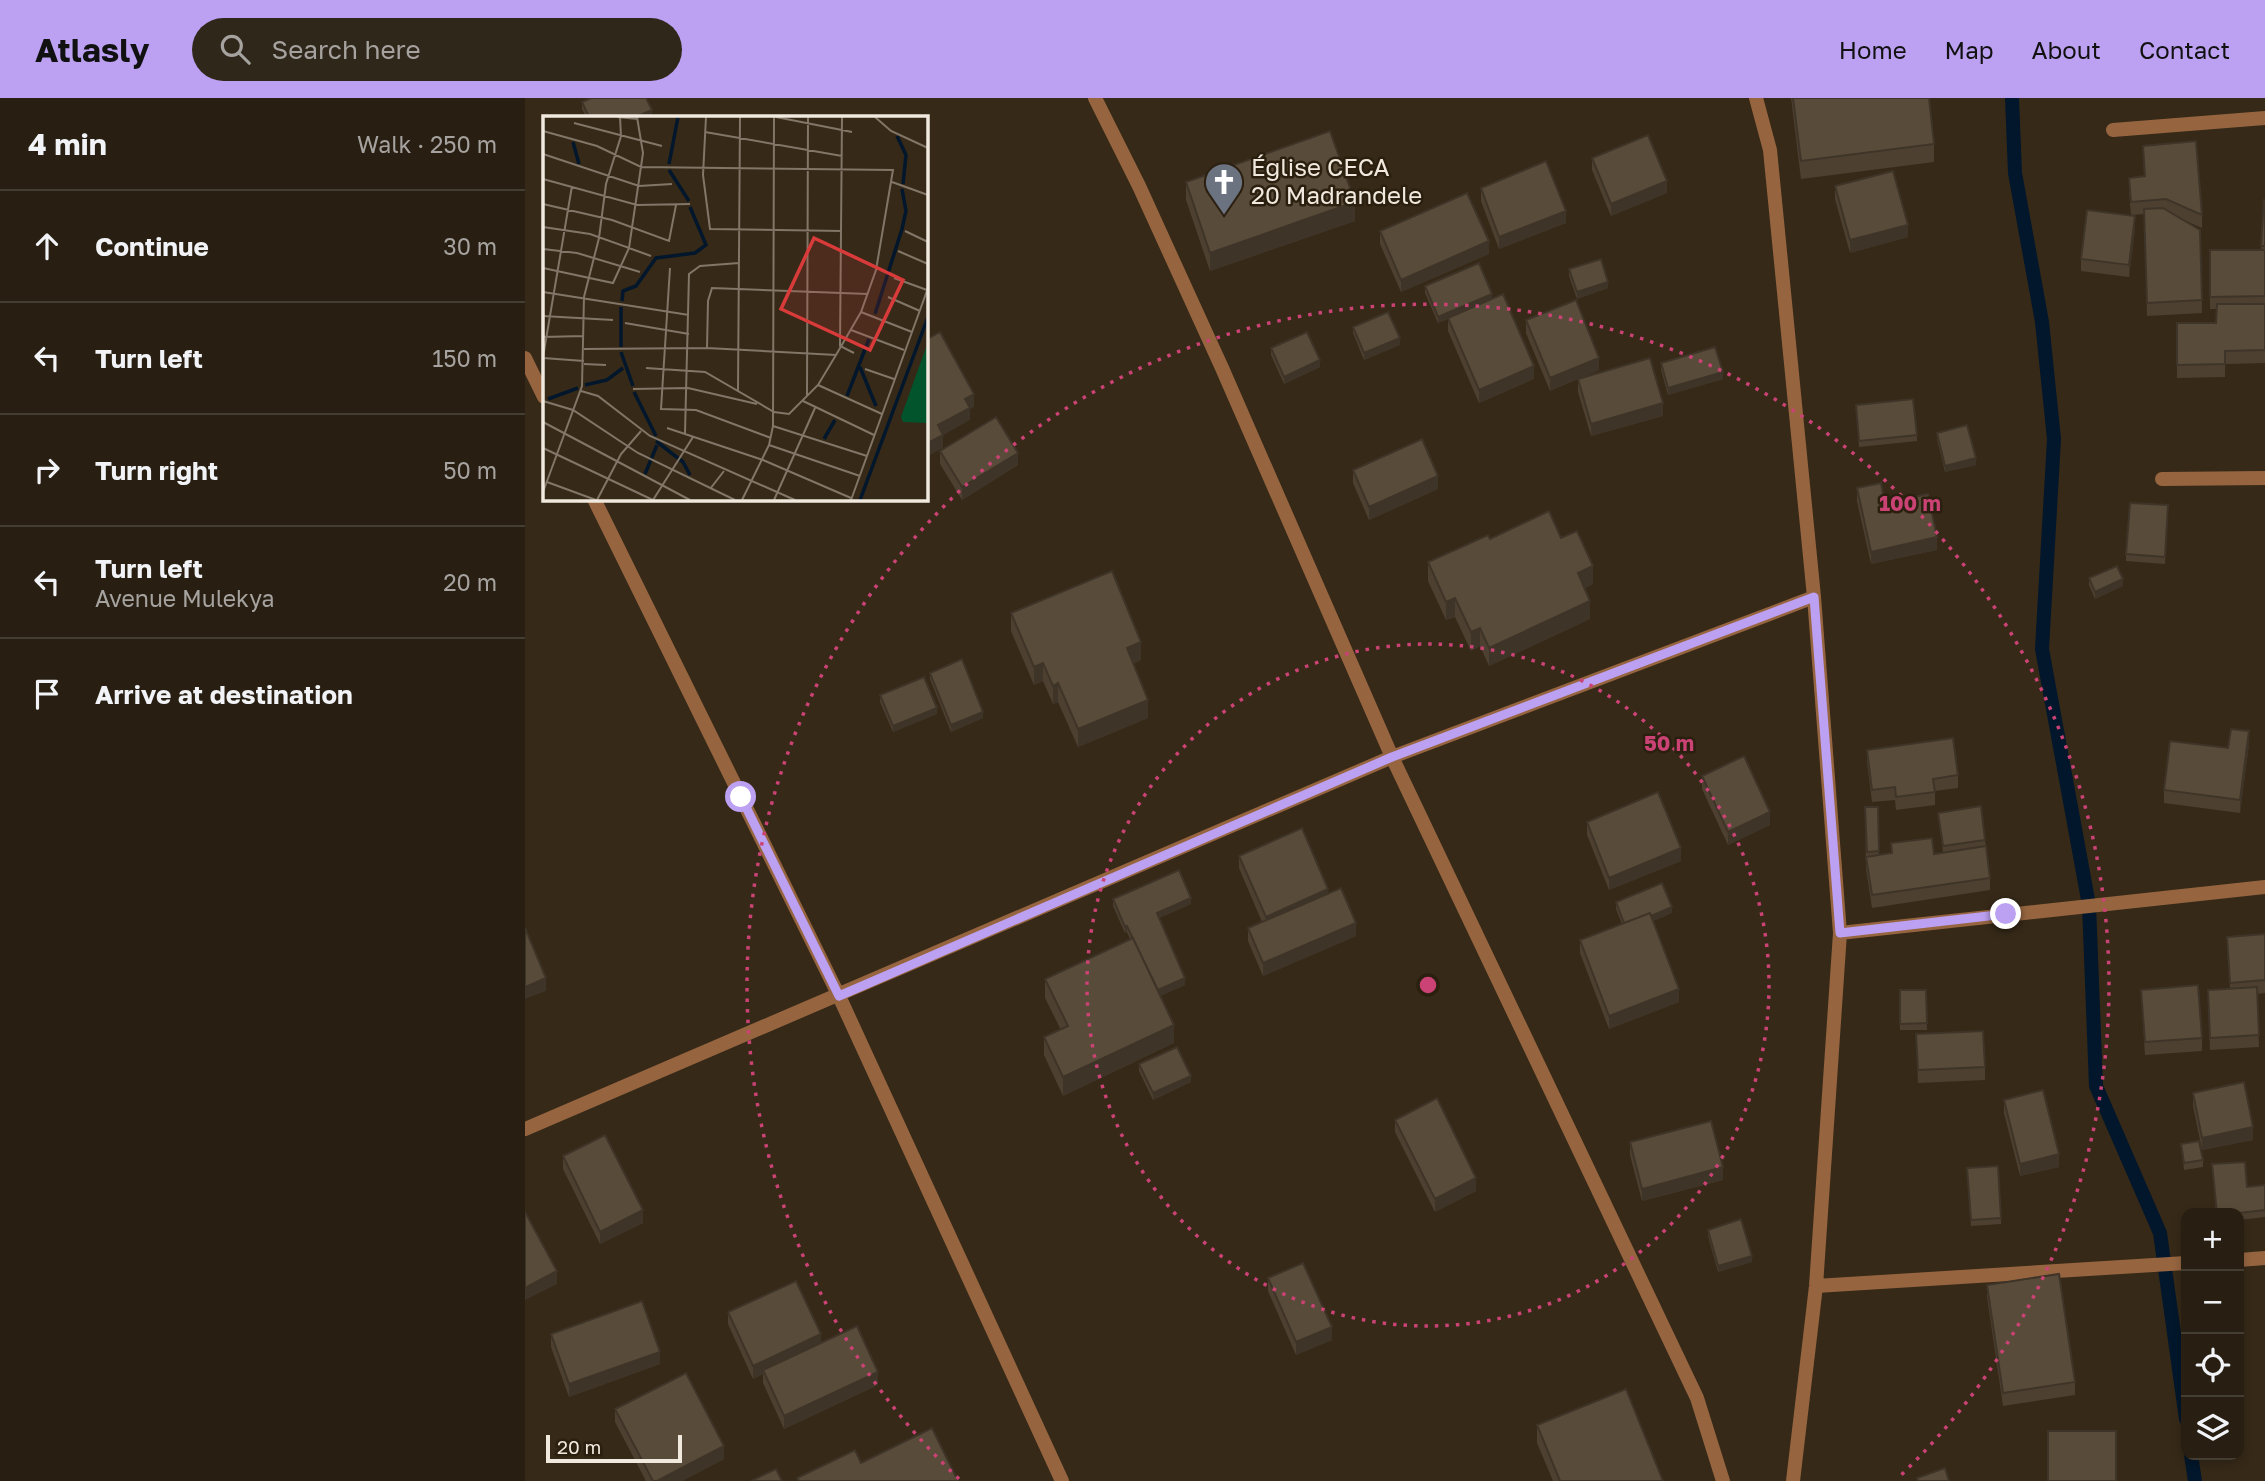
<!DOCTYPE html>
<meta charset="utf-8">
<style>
:root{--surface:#281f12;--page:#30271b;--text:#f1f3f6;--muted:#a5a29f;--line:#443d32;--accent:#bca0f2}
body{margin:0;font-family:"Golos Text",sans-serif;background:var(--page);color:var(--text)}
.controls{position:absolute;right:21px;bottom:21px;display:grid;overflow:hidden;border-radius:14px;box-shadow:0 4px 10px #0003}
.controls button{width:63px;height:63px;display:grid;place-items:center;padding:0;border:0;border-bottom:2px solid var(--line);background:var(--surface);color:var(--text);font:35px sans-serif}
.scale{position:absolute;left:21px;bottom:18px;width:136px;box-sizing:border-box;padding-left:7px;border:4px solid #f1e9de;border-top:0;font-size:19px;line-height:24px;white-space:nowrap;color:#f1e9de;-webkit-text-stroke:5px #2b200f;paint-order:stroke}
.stop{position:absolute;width:21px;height:21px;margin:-16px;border:5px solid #bca0f2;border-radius:50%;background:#fff}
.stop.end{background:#bca0f2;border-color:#fff;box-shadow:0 2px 7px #0008}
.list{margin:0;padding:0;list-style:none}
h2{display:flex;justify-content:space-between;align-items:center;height:91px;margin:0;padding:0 28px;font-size:30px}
h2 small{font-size:23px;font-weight:400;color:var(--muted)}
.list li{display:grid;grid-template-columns:46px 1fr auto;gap:21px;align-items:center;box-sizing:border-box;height:112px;padding:0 28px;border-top:2px solid var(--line)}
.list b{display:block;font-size:26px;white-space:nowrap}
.list p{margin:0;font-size:23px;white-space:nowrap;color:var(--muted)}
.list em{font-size:23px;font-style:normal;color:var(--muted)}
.icon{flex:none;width:38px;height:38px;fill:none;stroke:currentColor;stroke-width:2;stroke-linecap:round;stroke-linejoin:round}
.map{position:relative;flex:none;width:1740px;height:1383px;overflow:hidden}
header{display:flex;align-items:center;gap:42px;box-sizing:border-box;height:98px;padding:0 35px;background:var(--accent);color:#111}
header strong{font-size:33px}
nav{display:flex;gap:38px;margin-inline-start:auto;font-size:24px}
.search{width:490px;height:63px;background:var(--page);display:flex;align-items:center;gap:18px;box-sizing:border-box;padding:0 24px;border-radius:38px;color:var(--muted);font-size:26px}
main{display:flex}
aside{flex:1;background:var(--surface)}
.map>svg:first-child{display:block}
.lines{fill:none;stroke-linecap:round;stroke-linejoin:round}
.stream{stroke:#02172b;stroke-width:14}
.street{stroke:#966540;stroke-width:14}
.wall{fill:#4d4031}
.shaded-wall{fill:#3e3428}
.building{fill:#594b39;stroke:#3e3428;stroke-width:2}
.route{stroke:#bca0f2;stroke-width:9}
.ring{fill:none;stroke:#cb4275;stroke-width:3.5;stroke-dasharray:3.5 7}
.labels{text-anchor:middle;stroke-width:5;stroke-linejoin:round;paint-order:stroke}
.poi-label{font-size:24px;fill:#f1e9de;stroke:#2b200f;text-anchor:start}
.inset-river{fill:none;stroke:#02172b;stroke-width:3.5}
.inset-road{fill:none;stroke:#817667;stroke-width:2}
.view{fill:#d93b3a;fill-opacity:0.15;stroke:#d93b3a;stroke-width:3.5}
.inset-edge{fill:none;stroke:#f1e9de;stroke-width:3.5}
.centre{fill:#cb4275;stroke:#2b200f;stroke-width:3.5}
.ring-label{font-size:21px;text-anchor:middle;font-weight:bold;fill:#cb4275;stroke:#2b200f;stroke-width:5;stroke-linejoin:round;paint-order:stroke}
</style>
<header>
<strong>Atlasly</strong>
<div class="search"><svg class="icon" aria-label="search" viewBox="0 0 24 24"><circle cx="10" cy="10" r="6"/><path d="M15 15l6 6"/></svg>Search here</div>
<nav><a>Home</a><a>Map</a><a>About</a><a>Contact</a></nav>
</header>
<main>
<aside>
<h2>4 min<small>Walk · 250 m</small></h2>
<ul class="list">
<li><svg class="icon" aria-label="ahead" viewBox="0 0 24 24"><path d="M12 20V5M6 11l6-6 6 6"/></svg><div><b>Continue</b></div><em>30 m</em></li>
<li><svg class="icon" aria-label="left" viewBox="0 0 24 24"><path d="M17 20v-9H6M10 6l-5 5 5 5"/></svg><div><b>Turn left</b></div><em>150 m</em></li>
<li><svg class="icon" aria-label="right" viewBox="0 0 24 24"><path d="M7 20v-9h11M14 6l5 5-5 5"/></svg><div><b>Turn right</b></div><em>50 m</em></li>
<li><svg class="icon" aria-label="left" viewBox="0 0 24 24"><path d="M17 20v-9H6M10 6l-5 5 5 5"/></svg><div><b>Turn left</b><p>Avenue Mulekya</p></div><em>20 m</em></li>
<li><svg class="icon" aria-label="arrive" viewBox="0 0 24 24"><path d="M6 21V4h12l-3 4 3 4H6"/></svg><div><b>Arrive at destination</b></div></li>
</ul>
</aside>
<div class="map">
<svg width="1740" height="1383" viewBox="0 0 1740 1383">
<rect width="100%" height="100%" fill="#362918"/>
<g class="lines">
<path class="stream" d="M1487,0L1490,75L1517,224L1529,341L1517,551L1564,807L1571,988L1635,1135L1661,1321
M1666,1357L1670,1383"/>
<path class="street" d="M570,0L614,88L697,270L867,659L1172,1300L1198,1383
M1231,0L1245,52L1289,499L1315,835L1291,1188L1268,1383
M1588,32L1740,20
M0,260L19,299
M1637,381L1740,380
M69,401L314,898L537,1383
M1315,835L1740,789
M0,1031L867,659L1289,499
M1714,1162L1740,1160
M1291,1188L1661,1165"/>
</g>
<path class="wall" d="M1266,0H1404L1409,46V64L1276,81Z
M57,4L127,19H61L57,11Z
M1618,48L1677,117V130L1654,120L1675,132L1677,215L1622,218L1619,116L1606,117L1604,93V80L1619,78Z
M1067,60L1142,95L1086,118L1067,72Z
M661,84L830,123L685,173L661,102Z
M1310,88L1383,139L1325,155L1310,101Z
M956,90L1041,125L974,151L956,103Z
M1739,102H1740V265L1700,266V279L1652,280V225H1691L1692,211H1685V152H1736Z
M1610,131L1604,179L1556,173V161Z
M855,133L964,156L876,194L855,146Z
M1044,171L1083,190L1052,201L1044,178Z
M900,188L967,201L1009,281L954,305L923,233V221L913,225L900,195Z
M1001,222L1074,272L1053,281L1138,318L1066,338L1053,294V281L1025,293L1001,235Z
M828,229L875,247L839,262L828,235Z
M746,250L795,269L759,286L746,257Z
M1136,265L1198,281L1143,297L1136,272Z
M1331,307L1392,337V343L1334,349Z
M1412,335L1451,367L1420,374L1412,341Z
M415,353L493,367L437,402L415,366Z
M828,372L913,391L844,422L828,385Z
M1332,390L1412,452L1346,466L1332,403Z
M1643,413L1640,466L1601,463V456Z
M1036,440L1068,486L1060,490L1065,521L964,568L955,548L946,553L930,519L921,522L903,483V464L965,441Z
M1564,480L1598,488L1570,501L1564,487Z
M486,515L616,562L608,566L623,620L553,649L533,604L528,606L518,583L509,587L486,533Z
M405,575L458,620L426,634L405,581Z
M355,597L412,616L368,634L355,604Z
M1724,646L1715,715L1639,705V692L1703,650Z
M1342,652L1433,677V690L1410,693V707L1371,712L1370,702L1347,704L1342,664Z
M1177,678L1245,727L1203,747L1177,691Z
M1340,709H1353L1354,757L1366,755V745L1409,756L1418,755L1413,715L1460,742L1465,780V792L1347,810L1341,771Z
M1062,724L1156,763L1084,792L1062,737Z
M714,758L803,795L831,838L738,878L723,843V830L737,824L714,770Z
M588,801L666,806L634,820L660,887L635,898L649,945L538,998L519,957V939L536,932L520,900V881L605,841L602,834L600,835L588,808Z
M1091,804L1147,815L1128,823L1154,904L1084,931L1055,855V842L1097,826L1091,811Z
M1740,836V895L1732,896L1734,949L1685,952L1683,892L1705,890L1702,839Z
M1375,892H1401L1402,932H1375Z
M1616,892L1677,940V953L1620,957Z
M1391,936L1460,969V982L1393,985Z
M614,966L666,984L628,1002L614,973Z
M1668,995L1728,1042L1677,1052L1668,1008Z
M1479,1002L1534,1069L1495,1078L1479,1015Z
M870,1022L951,1093L910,1114L870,1034Z
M1105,1044L1198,1082L1117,1103L1105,1057Z
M1656,1046L1678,1062V1069L1659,1072Z
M38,1058L118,1125L75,1146L38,1071Z
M1687,1066L1722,1089L1740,1087V1119L1714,1122V1115H1691Z
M1442,1076L1476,1120V1126L1446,1128Z
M1183,1132L1227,1164L1193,1174L1183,1138Z
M743,1180L807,1242L771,1257L743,1193Z
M1462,1187L1550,1284V1297L1478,1308L1462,1199Z
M203,1214L296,1245L353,1287L259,1331L238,1285V1276L228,1281L203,1226Z
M26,1236L135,1266L44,1299L26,1249Z
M90,1311L199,1361L157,1383H121L90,1324Z
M1012,1327L1138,1383H1028L1012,1345Z"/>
<path class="shaded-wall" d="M127,12V19H111Z
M1142,83V95L1086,118V106Z
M830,104V123L685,173V155Z
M1041,113V125L974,151V139Z
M1610,118V131L1604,179V167Z
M1383,127V139L1325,155V142Z
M964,143V156L876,194V182Z
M1083,184V190L1052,201V194Z
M967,196V202L913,225V219Z
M875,240V247L839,262V255Z
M1074,260V272L1025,293V280Z
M795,262V269L759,286V279Z
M1009,268V281L954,305V292Z
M1198,274V281L1143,297V290Z
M449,296V309L445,311V322L413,340V327L440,301Z
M1138,305V318L1066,338V326Z
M418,337V350L401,359V346Z
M493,355V367L437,402V389Z
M1451,360V367L1420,374V368Z
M913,378V391L844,422V409Z
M1412,439V452L1346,466V454Z
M1068,468V486L1053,494V475Z
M1598,481V488L1570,501V494Z
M930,500V519L921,522V504Z
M1065,503V521L964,568V550Z
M955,530V548L946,553V534Z
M616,544V562L602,569V550Z
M518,565V583L509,587V569Z
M533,585V604L528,606V588Z
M623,602V620L553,649V631Z
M412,610V616L368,634V628Z
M458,614V620L426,634V627Z
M1724,633V646L1715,715V702Z
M1245,714V727L1203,747V734Z
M1156,750V763L1084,792V780Z
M803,791V804L741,832V819Z
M666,800V806L632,821V815Z
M1147,809V815L1101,835V829Z
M831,825V838L738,878V865Z
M602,828V834L600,835V829Z
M21,880V893L0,901V889Z
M660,880V887L631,900V893Z
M1154,891V904L1084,931V918Z
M649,927V945L538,998V979Z
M666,978V984L628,1002V995Z
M1728,1029V1042L1677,1052V1040Z
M1534,1056V1069L1495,1078V1066Z
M1198,1069V1082L1117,1103V1091Z
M951,1080V1093L910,1114V1101Z
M118,1112V1125L75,1146V1134Z
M1227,1158V1164L1193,1174V1168Z
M32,1173V1186L0,1202V1190Z
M807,1229V1242L771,1257V1244Z
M296,1236V1249L238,1272V1276L228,1281V1268Z
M135,1254V1266L44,1299V1286Z
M353,1274V1287L259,1331V1318Z
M199,1348V1361L157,1383H132Z"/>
<path class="building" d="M66,0H121L127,12L111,19H64L57,4Z
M1268,0H1404L1409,46L1276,63Z
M805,33L830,104L685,155L661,84Z
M1123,37L1142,83L1086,106L1067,60Z
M1671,43L1677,117L1641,101L1606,104L1604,80L1620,78L1618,48Z
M1021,63L1041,113L974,139L956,90Z
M1368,73L1383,127L1325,142L1310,88Z
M942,95L964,143L876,182L855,133Z
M1739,102H1740V148H1736Z
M1638,110L1675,132L1677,202L1622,205L1619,111Z
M1562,112L1610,118L1604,167L1556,161Z
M1685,152H1740V198L1685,199Z
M1076,161L1083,184L1052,194L1044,171Z
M954,165L967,196L913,219L900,188Z
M978,196L1009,268L954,292L923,220Z
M1051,202L1074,260L1025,280L1001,222Z
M1692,206H1740V252L1700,253V266L1652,267V225H1691Z
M863,214L875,240L839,255L828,229Z
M415,234L449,296L440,301L445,310L413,327L418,337L401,346V242Z
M782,234L795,262L759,279L746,250Z
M1190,249L1198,274L1143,290L1136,265Z
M1125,260L1138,305L1066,326L1053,281Z
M1388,301L1392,337L1334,343L1331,307Z
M471,319L493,355L437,389L415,353Z
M1442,327L1451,360L1420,368L1412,335Z
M897,341L913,378L844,409L828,372Z
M1356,385L1360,405L1403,396L1412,439L1346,454L1332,390Z
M1605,405L1643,407L1640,459L1601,456Z
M1024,413L1036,440L1052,433L1068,468L1053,475L1065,503L964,550L955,530L946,534L930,500L921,504L903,464L963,437L965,441Z
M1592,468L1598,481L1570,494L1564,480Z
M587,473L616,544L602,550L623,602L553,631L533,585L528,588L518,565L509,569L486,515Z
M437,561L458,614L426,627L405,575Z
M399,579L412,610L368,628L355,597Z
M1706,631L1724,633L1715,702L1639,692L1645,643L1703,650Z
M1428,640L1433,677L1408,681L1410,694L1371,699L1370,689L1347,692L1342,652Z
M1219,658L1245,714L1203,734L1177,678Z
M1133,694L1156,750L1084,780L1062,724Z
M1456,708L1460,742L1418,748L1413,715Z
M1340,709H1353L1354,753L1342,754Z
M777,730L803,791L741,819L714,758Z
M1407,740L1409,756L1461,748L1465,780L1347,797L1341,759L1367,755L1366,745Z
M654,772L666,800L632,815L660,880L633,892L602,828L600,829L588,801Z
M1137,785L1147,809L1126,818L1125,815L1099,825L1091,804Z
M816,790L831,825L738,865L723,830Z
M1125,815L1154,891L1084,918L1055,842Z
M0,830L21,880L0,889Z
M1740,836V882L1705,885L1702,839Z
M608,840L649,927L538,979L519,939L543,928L520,881Z
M1673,887L1677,940L1620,944L1616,892Z
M1732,889L1734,937L1685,940L1683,892Z
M1375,892H1401L1402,925L1375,926Z
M1458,933L1460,969L1393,972L1391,936Z
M652,949L666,978L628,995L614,966Z
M1719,984L1728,1029L1677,1040L1668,995Z
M1518,992L1534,1056L1495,1066L1479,1002Z
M912,1000L951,1080L910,1101L870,1022Z
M1186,1023L1198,1069L1117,1091L1105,1044Z
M80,1037L118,1112L75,1134L38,1058Z
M1674,1043L1678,1062L1659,1065L1656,1046Z
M1720,1064L1722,1089L1740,1087V1112L1714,1115H1692L1687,1066Z
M1473,1068L1476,1120L1446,1122L1442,1070Z
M0,1114L32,1173L0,1190Z
M1216,1121L1227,1158L1193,1168L1183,1132Z
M778,1165L807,1229L771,1244L743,1180Z
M1534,1176L1550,1284L1478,1295L1462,1187Z
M271,1183L296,1236L228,1268L203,1214Z
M117,1203L135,1254L44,1286L26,1236Z
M332,1228L353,1274L259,1318L238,1272Z
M161,1275L199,1348L132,1383H128L90,1311Z
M1101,1291L1138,1383H1035L1012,1327Z
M407,1330L433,1383H274L272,1380L330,1352L336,1365Z
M1523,1333H1591V1383H1523Z
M1420,1370L1424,1383H1393L1392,1380Z
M251,1371L257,1383H226Z"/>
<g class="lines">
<path class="route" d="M216,699L314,898L867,659L1289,499L1315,835L1481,816"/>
</g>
<g class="ring">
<circle cx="903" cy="887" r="341"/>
<path d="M434 1381A681 681 0 1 1 1372 1381"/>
</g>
<defs>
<g id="church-pin" transform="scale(2.0125)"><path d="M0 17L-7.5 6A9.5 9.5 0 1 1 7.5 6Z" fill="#6b7280" stroke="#2b200f"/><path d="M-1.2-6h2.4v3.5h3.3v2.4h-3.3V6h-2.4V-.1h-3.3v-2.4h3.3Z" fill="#fff"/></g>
</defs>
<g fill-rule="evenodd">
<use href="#church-pin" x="699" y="84"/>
</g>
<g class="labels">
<g class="poi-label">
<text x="726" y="78">Église CECA<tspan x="726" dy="28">20 Madrandele</tspan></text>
</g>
</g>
<g transform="translate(18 18)">
<rect width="385" height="385" fill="#362918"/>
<path d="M385,226V307L360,306L358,301Z" fill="#01542c"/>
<path class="inset-river" d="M354,20L363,39L360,68M30,26L36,48M126,48L135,1M126,54L146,85M79,185L80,175L93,170L113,142L152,137L163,129L147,91M332,198L359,113L363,95L359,73M78,231V191M78,236L90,270M317,251L333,290M42,269L64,264L80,252M91,276L113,320M304,280L326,223M5,283L35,272M281,323L292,304M113,325L140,346L147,359M102,358L114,329M317,384L385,201"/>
<path class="inset-road" d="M74,1L95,3M163,1L160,59L167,113L299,115M233,1L309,16M299,1L297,230L311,237M332,1L348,15L385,32M31,7L119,30M0,15L54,30L98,51L350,54L333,154L318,196L293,239L164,232L41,233M162,16L299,40M0,38L96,70L129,68M0,63L94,89L147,88M349,66L385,79M0,88L69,104L126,125L133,89M0,111L47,118L86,132L100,37L94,1M362,115L385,126M0,133L34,137L97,156M355,135L385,148M0,152L70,167L86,132L108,140M127,152L118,293L153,294L228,322M351,162L384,174M0,176L146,199M345,181L377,195M318,196L369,216M0,200L70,204M82,207L146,218M308,214L361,234M0,221L40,220M164,232L165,185L169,172L325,178M0,241L29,70M0,242L41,245M41,248L63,249M103,252L162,256L231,296L246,298L275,269L293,239M322,253L351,263M275,269L339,298M90,273L145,272L214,288M38,275L55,280L107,320L252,384M195,275L197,1M264,280L265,1M0,285L30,294L95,337L192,384M260,285L331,319M0,306L147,384M230,310L324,340M124,312L220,344L308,382M142,317L146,158L157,150L196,147M226,329L317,360M0,332L110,384M4,366L53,384M167,373L181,355M0,376L39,270L41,181L56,122L63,68L78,20L77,1M54,384L78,338L98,315M110,384L150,321M199,384L226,329L230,310L231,1M231,384L272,292M308,384L385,172"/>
<path class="view" d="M271,122L360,164L327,234L238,193Z"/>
<rect width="385" height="385" class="inset-edge"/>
</g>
<circle cx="903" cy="887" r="10" class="centre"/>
<g class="ring-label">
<text x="1385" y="413">100 m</text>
<text x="1144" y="653">50 m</text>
</g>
</svg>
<div class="controls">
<button>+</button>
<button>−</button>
<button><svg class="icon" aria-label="locate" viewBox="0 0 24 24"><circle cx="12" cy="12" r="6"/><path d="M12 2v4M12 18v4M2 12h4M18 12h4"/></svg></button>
<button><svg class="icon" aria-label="layers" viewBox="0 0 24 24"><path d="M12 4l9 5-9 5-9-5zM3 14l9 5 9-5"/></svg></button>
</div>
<div class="scale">20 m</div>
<div class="stop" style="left:216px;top:699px"></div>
<div class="stop end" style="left:1481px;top:816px"></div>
</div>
</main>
